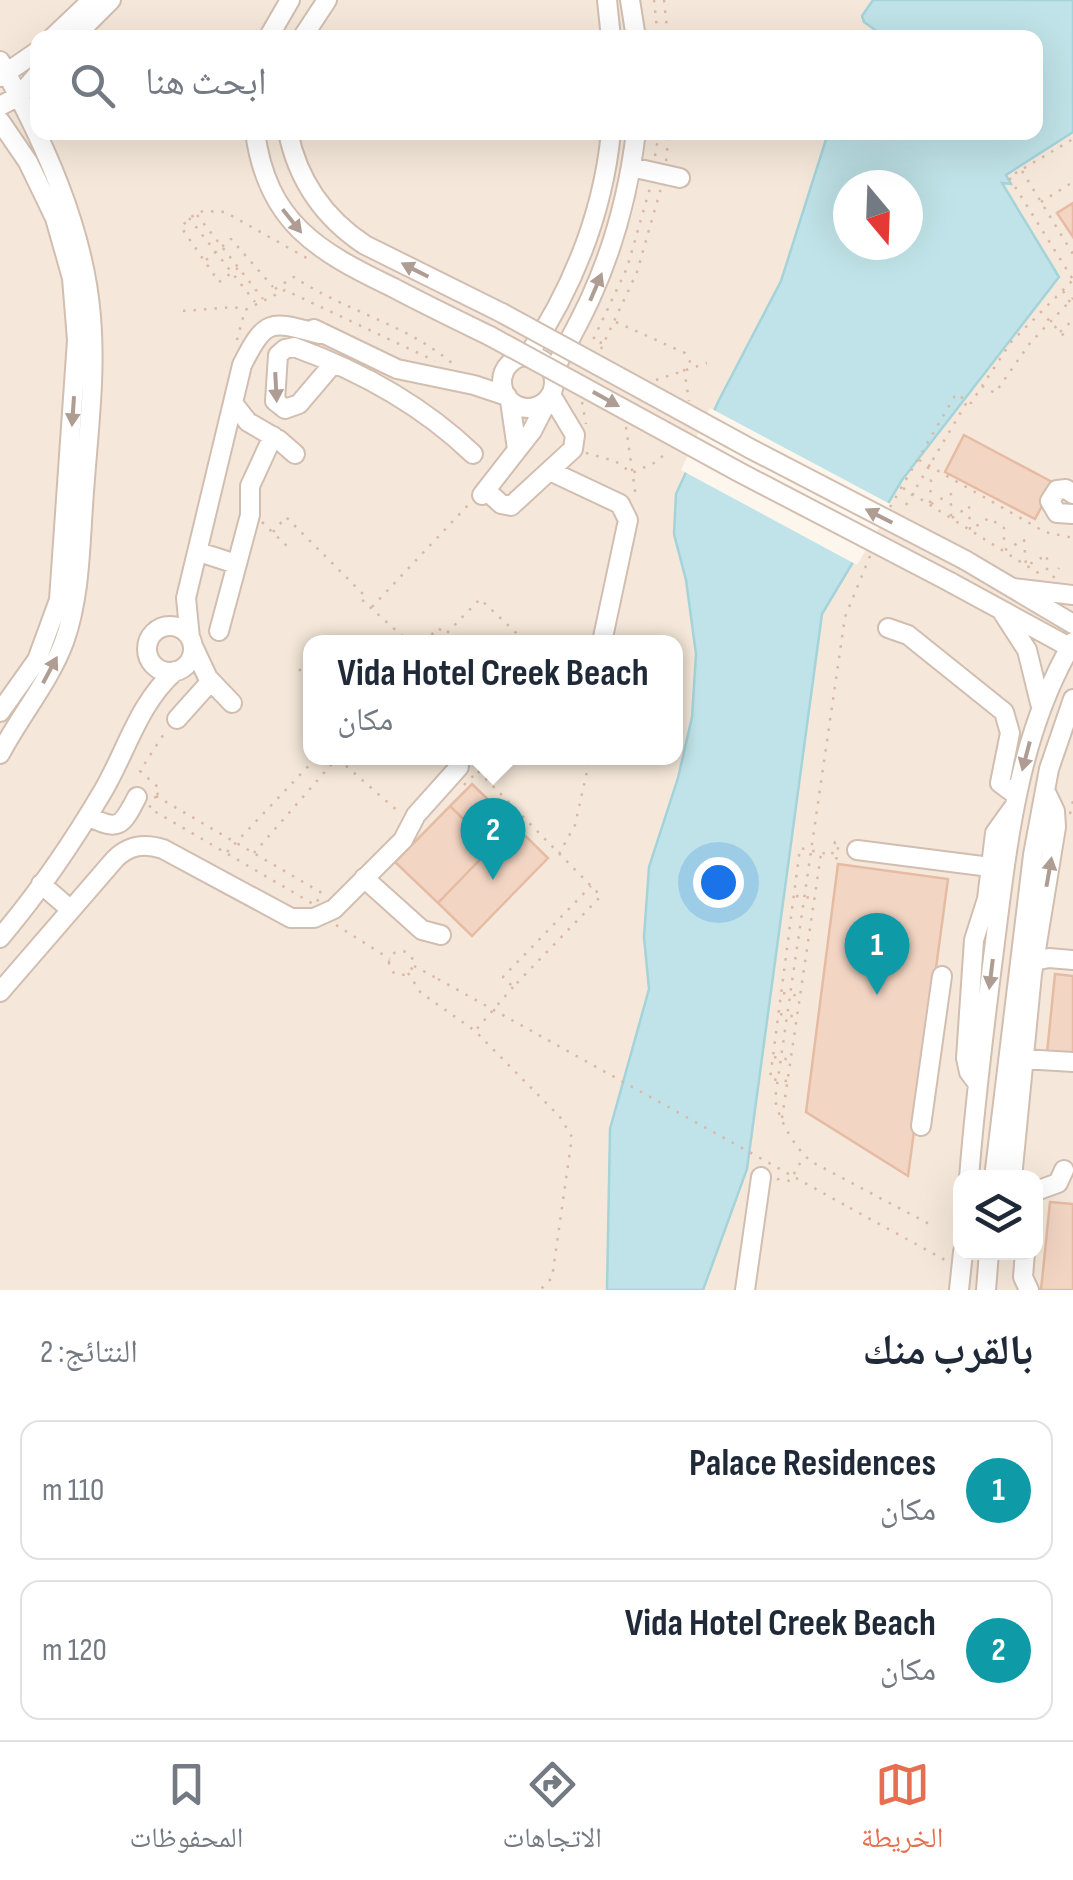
<!DOCTYPE html>
<html lang="ar">
<meta charset="utf-8">
<style>
:root{--surface:#fff;--page:#f2f2f3;--text:#1f2937;--muted:#747a83;--line:#e0e1e3;--accent:#e76f51}
body{margin:0;font-family:"Sofia Sans Condensed","Noto Naskh Arabic",sans-serif;background:var(--page);color:var(--text);direction:rtl}
.controls{position:absolute;right:30px;bottom:30px;display:grid;overflow:hidden;border-radius:20px;box-shadow:0 10px 40px #0002}
.controls button{width:90px;height:90px;display:grid;place-items:center;padding:0;border:0;border-bottom:2px solid var(--line);background:var(--surface);color:var(--text);font:50px sans-serif}
.compass{position:absolute;left:833px;top:170px;width:90px;height:90px;border-radius:50%;background:var(--surface);box-shadow:0 10px 40px #0002;rotate:161deg}
.you{position:absolute;left:718px;top:882px;width:35px;height:35px;margin:-25px;border:8px solid #fff;border-radius:50%;background:#1a73e8;box-shadow:0 0 0 15px #1a73e833}
.badge{display:grid;place-items:center;width:65px;height:65px;border-radius:50%;background:var(--accent);color:#fff;font-size:32px;font-weight:700}
.pin{position:absolute;translate:-50% -82px;filter:drop-shadow(0 2px 5px #0008)}
.pin::after{content:'';position:absolute;top:52px;width:35px;height:30px;background:inherit;clip-path:polygon(0 0,100% 0,50% 100%)}
.popup{position:absolute;left:303px;top:635px;width:380px;height:130px;box-sizing:border-box;display:grid;place-content:center;border-radius:20px;background:var(--surface);filter:drop-shadow(0 2px 8px #0005);font-size:32px;white-space:nowrap;color:var(--muted)}
.popup b{font-size:38px;color:var(--text)}
.popup::after{content:'';position:absolute;left:50%;top:100%;margin-left:-20px;border:20px solid transparent;border-top-color:var(--surface)}
.list{margin:0;padding:0;list-style:none}
h2{display:flex;justify-content:space-between;align-items:center;height:130px;margin:0;padding:0 40px;font-size:42px}
h2 small{font-size:32px;font-weight:400;color:var(--muted)}
.list li{display:grid;grid-template-columns:65px 1fr auto;gap:30px;align-items:center;box-sizing:border-box;height:140px;margin:0 20px 20px;padding:0 20px;border:2px solid var(--line);border-radius:20px}
.list b{display:block;font-size:38px;white-space:nowrap}
.list p{margin:0;font-size:32px;white-space:nowrap;color:var(--muted)}
.list em{font-size:32px;font-style:normal;color:var(--muted)}
.icon{flex:none;width:55px;height:55px;fill:none;stroke:currentColor;stroke-width:2;stroke-linecap:round;stroke-linejoin:round}
.map{position:relative;flex:none;width:1073px;height:1290px;overflow:hidden;direction:ltr}
.search{position:absolute;background:var(--surface);box-shadow:0 10px 40px #0002;left:30px;right:30px;top:30px;height:110px;display:flex;align-items:center;gap:25px;box-sizing:border-box;padding:0 35px;border-radius:20px;color:var(--muted);font-size:38px}
.sheet{height:450px;background:var(--surface)}
nav{display:flex;justify-content:space-around;align-items:center;box-sizing:border-box;height:140px;border-top:2px solid var(--line);background:var(--surface);font-size:28px;color:var(--muted)}
nav a{display:grid;justify-items:center;gap:5px}
nav .on{color:var(--accent)}
.map>svg:first-child{display:block}
.residential{fill:#f5e8da;fill-rule:evenodd}
.water{fill:#bfe3e8;stroke:#a5d3da;stroke-width:2.5;fill-rule:evenodd}
.pier{fill:#fdf6ec}
.building{fill:#f3d5c3;stroke:#e6bba3;stroke-width:2.5}
.lines{fill:none;stroke-linecap:round;stroke-linejoin:round}
.minor-casing{stroke:#d1beb0;stroke-width:22}
.path{stroke:#d9b8a5;stroke-width:2.5;stroke-dasharray:2.5 8;stroke-linecap:butt}
.minor{stroke:#fff;stroke-width:18}
.minor-bridge-casing{stroke:#d1beb0;stroke-width:22;stroke-linecap:butt}
.path-bridge{stroke:#d9b8a5;stroke-width:2.5;stroke-dasharray:2.5 8;stroke-linecap:butt}
.minor-bridge{stroke:#fff;stroke-width:18}
.oneway{fill:#af9d94}
</style>
<div class="map">
<svg width="1073" height="1290" viewBox="0 0 1073 1290">
<rect width="100%" height="100%" fill="#fdf6ec"/>
<path class="residential" d="M0,0H872L868,5L890,37L38,38V132L963,133L1010,183L1006,175L1073,132V1290H0ZM848,185H908V245H848ZM310,642H676V758H310ZM960,1178H1036V1252H960Z"/>
<path class="water" d="M873,0H1073V132L1006,175L1011,184L1002,183L1059,277L902,480L822,614L747,1169L703,1290H607L610,1129L649,989L644,937L649,867L678,778L692,717L696,654L686,580L674,534L676,494L719,400L781,281L828,133L1036,132V38L885,37L864,22L862,16ZM848,185H908V245H848Z"/>
<path class="pier" d="M710,408L892,505L857,565L681,470Z"/>
<path class="building" d="M1073,203V237L1057,213Z
M964,435L1054,483L1035,519L945,472Z
M472,784L548,858L472,936L438,903L492,847L450,806Z
M450,806L492,847L438,903L395,862Z
M838,864L948,879L908,1176L806,1112Z
M1055,974L1073,976V1056L1047,1053Z
M1050,1202L1073,1204V1290H1041Z"/>
<g class="lines">
<g class="minor-casing">
<path id="minor" d="M607,0L611,38
M630,0L636,38
M52,38L92,0
M73,38L111,0
M268,38L290,0
M302,38L327,0
M0,61C43,140 84,227 91,317C96,375 88,434 84,492C80,541 81,595 64,642C49,682 20,716 0,754
M0,77L38,51
M0,106L19,96L38,74
M0,121L28,162L55,218L72,278L77,340L59,600L37,660L0,712
M255,132C267,222 317,251 392,287C424,304 457,320 490,336
M288,132C298,181 324,218 365,245L502,313
M631,167L680,178
M314,329L397,369L474,385L507,396
M502 382a26 26 0 1 1 52 0a26 26 0 1 1-52 0Z
M527,357C573,288 603,215 611,132
M333,364L299,404L285,409L275,401L278,355L285,349L294,347C360,371 422,405 473,454
M553,374C564,348 579,324 591,297C615,244 629,190 636,132
M510,401L517,449
M233,403L248,422L279,440L295,454
M550,471L620,504L628,520L602,642
M486,490L501,504L511,506L573,449L575,435L551,395
M1073,494L1066,489L1057,490L1050,501L1057,513L1073,514
M482,495L532,431L548,400
M199,552L236,564
M965,560L1073,624
M950,582L1073,649
M1014,588L1073,595
M1003,613L1027,650L1040,703
M147 649a23 23 0 1 1 46 0a23 23 0 1 1-46 0Z
M888,628L908,635L1004,712L1010,733L1000,783L1016,795
M219,631L250,515V486L273,436
M190,638L186,598L242,365C266,317 271,321 320,334
M193,646L208,678L232,703
M177,719L211,681
M88,816C119,832 122,826 137,797
M857,850L990,867
M364,878L422,930L441,935
M41,884L71,910
M0,938C38,893 73,842 103,791C127,750 138,704 175,671
M1034,961L1049,958L1073,960
M0,992L115,859C129,845 144,843 163,849L291,918H314L334,909L403,840L416,815L459,767
M1023,1059L1073,1062
M978,1084L969,1072L966,1058L974,940L987,899L995,833L1013,808
M921,1126L942,976
M969,1178C975,1099 985,1021 995,942C1008,839 1019,733 1073,642
M994,1178L1033,855L1049,769L1073,699
M1012,1178L1032,974L1056,827L1055,811L1045,790
M1036,1191L1058,1183L1064,1170
M1025,1252L1023,1277L1029,1290
M745,1290L761,1177
M959,1290L963,1252
M986,1290L989,1252"/>
</g>
<path class="path" d="M654,0L658,38
M664,0L668,38
M655,156L659,132
M666,161L669,132
M1022,171L1073,254
M1041,202L1073,182
M197,215L263,299
M189,218L255,302
M206,260L231,239L273,287
M238,268L219,282L181,227L191,217L203,211L225,212L312,261
M1072,278L1009,177L1073,139
M275,289L294,277C344,311 410,325 455,366
M1063,291L1073,307
M183,311L234,307L245,310
M1040,311L1069,341
M616,322L685,353L693,367
M1060,332L1073,320
M237,340L245,310L285,290L435,361
M602,343L593,340L627,268L650,188
M601,349L637,272L661,188
M684,369L689,401
M656,380L707,363
M982,386L995,393L1030,343L1073,298
M582,402L586,424
M626,427L636,498
M586,453L615,461L632,473L656,462L667,452
M919,460L1045,532L1073,538
M903,488L1040,574
M930,503L931,480L936,473
M931,504L951,494V517
M906,505L967,402
M890,507L956,394L971,403L1011,342L1073,280
M952,518L969,506L970,530L989,518L1004,528V548
M262,522L289,548
M273,532L286,517L366,597L363,601L409,642
M1005,550L1024,540L1026,566L1047,555V578
M870,556L845,617L775,1099C779,1120 795,1149 812,1162L935,1227
M1053,578L1059,568
M372,607L469,504
M424,642L438,628L446,634L480,599L526,642
M299,669L310,681
M338,759L399,812
M478,771L601,896L513,987L503,977L591,886
M464,785L481,768L472,759
M157,795L160,789L140,771L167,729
M156,796L322,893L315,905L149,808Z
M1070,814L1073,801
M227,852L316,758
M254,853L337,758
M559,854L575,825L590,758
M796,896L813,898
M336,925L390,959
M389 963a12 12 0 1 1 24 0a12 12 0 1 1-24 0Z
M414,966L438,979
M408,973L421,993L474,1030
M513,987L475,1031L560,1117L572,1137L552,1278L540,1290
M783,993L799,996
M780,1014L797,1017
M774,1057L791,1060
M787,1081L770,1079L800,848L832,855L835,842L839,843L836,858L840,860L841,855
M782,1118L821,854
M777,1179L790,1181L804,1156
M850,1208L945,1260"/>
<use href="#minor" class="minor"/>
<g class="minor-bridge-casing">
<path id="minor-bridge" d="M502,313L751,449L965,560
M490,336L739,472L950,582"/>
</g>
<path class="path-bridge" d="M438,979L850,1208"/>
<use href="#minor-bridge" class="minor-bridge"/>
</g>
<defs><path id="oneway-solid" d="M-6-.8H1V-3.2L6.5 0L1 3.2V.8H-6Z" transform="scale(2.5)"/></defs>
<g class="oneway">
<use href="#oneway-solid" transform="translate(292 221) rotate(51)"/>
<use href="#oneway-solid" transform="translate(415 270) rotate(-153)"/>
<use href="#oneway-solid" transform="translate(596 287) rotate(-67)"/>
<use href="#oneway-solid" transform="translate(276 387) rotate(87)"/>
<use href="#oneway-solid" transform="translate(606 399) rotate(29)"/>
<use href="#oneway-solid" transform="translate(73 411) rotate(94)"/>
<use href="#oneway-solid" transform="translate(879 516) rotate(-153)"/>
<use href="#oneway-solid" transform="translate(50 670) rotate(-62)"/>
<use href="#oneway-solid" transform="translate(1026 756) rotate(105)"/>
<use href="#oneway-solid" transform="translate(1049 872) rotate(-80)"/>
<use href="#oneway-solid" transform="translate(991 974) rotate(97)"/>
</g>
</svg>
<div class="controls">
<button><svg class="icon" aria-label="layers" viewBox="0 0 24 24"><path d="M12 4l9 5-9 5-9-5zM3 14l9 5 9-5"/></svg></button>
</div>
<svg class="compass" viewBox="-18 -18 36 36"><path d="M0-13l5 13h-10z" fill="#e53935"/><path d="M0 13l5-13h-10z" fill="#747a83"/></svg>
<div class="you"></div>
<div class="pin badge" style="left:877px;top:995px;background:#0f9aa8">1</div>
<div class="pin badge" style="left:493px;top:880px;background:#0f9aa8">2</div>
<div class="popup"><b>Vida Hotel Creek Beach</b>مكان</div>
<div class="search"><svg class="icon" aria-label="search" viewBox="0 0 24 24"><circle cx="10" cy="10" r="6"/><path d="M15 15l6 6"/></svg>ابحث هنا</div>
</div>
<section class="sheet">
<h2>بالقرب منك<small>النتائج: 2</small></h2>
<ul class="list">
<li><span class="badge" style="background:#0f9aa8">1</span><div><b>Palace Residences</b><p>مكان</p></div><em>110 m</em></li>
<li><span class="badge" style="background:#0f9aa8">2</span><div><b>Vida Hotel Creek Beach</b><p>مكان</p></div><em>120 m</em></li>
</ul>
</section>
<nav>
<a class="on"><svg class="icon" aria-label="map" viewBox="0 0 24 24"><path d="M3 6l6-2 6 2 6-2v14l-6 2-6-2-6 2zM9 4v14M15 6v14"/></svg>الخريطة</a>
<a><svg class="icon" aria-label="directions" viewBox="0 0 24 24"><path d="M12 3l9 9-9 9-9-9zM9 14v-3h6M13 9l2 2-2 2"/></svg>الاتجاهات</a>
<a><svg class="icon" aria-label="saved" viewBox="0 0 24 24"><path d="M7 4h10v16l-5-4-5 4z"/></svg>المحفوظات</a>
</nav>
